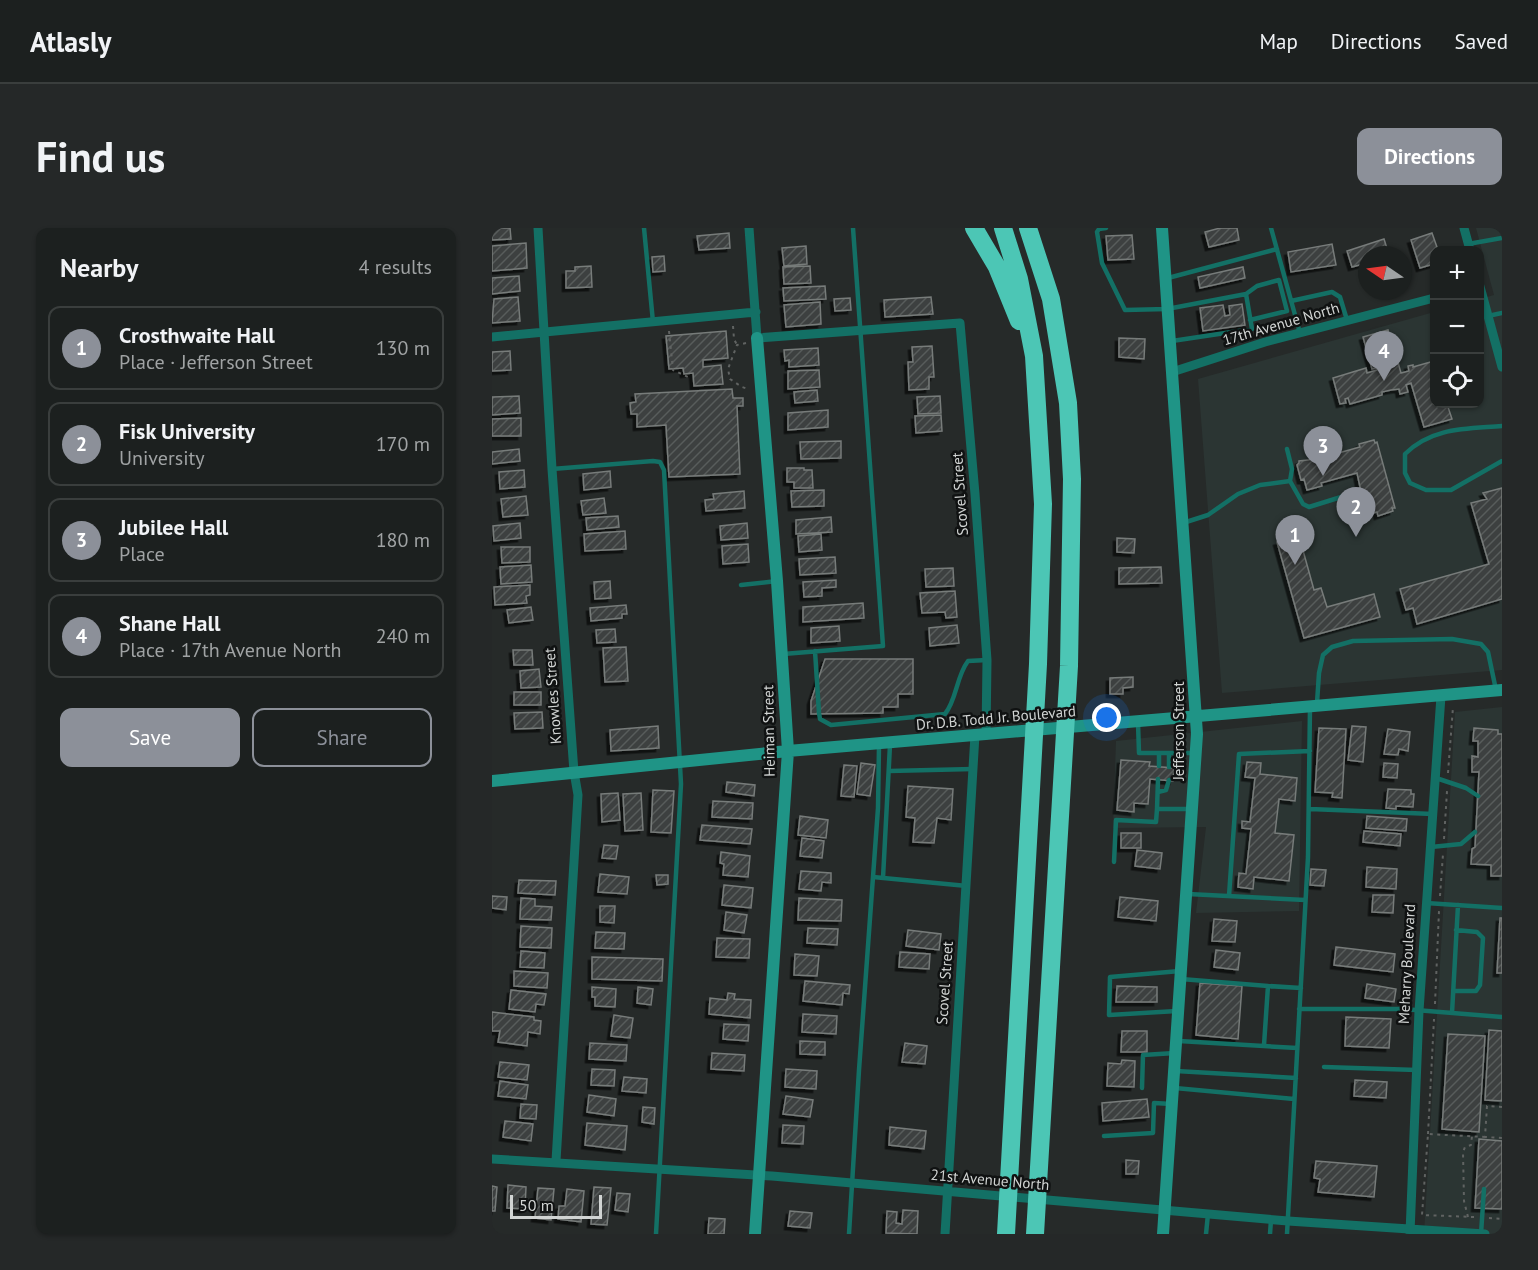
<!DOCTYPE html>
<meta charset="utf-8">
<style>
:root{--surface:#1c201f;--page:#252828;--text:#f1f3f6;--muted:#a0a3a4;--line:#3a3e3d;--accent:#8c9099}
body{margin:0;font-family:"PT Sans",sans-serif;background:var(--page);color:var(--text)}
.controls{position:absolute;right:18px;top:18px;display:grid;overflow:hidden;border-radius:12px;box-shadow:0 2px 4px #0004}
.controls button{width:54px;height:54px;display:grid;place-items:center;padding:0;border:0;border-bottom:2px solid var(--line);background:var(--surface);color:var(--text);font:30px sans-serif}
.compass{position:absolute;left:866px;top:18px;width:54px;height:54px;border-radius:50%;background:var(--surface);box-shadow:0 2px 4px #0004;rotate:283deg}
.scale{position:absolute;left:18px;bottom:15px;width:92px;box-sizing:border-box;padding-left:6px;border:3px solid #d1d4d3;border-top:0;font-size:16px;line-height:21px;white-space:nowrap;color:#d1d4d3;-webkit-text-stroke:4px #101212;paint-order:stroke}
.you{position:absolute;left:615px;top:490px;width:21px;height:21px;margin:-15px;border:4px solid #fff;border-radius:50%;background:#1a73e8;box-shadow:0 0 0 9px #1a73e833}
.badge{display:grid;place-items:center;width:39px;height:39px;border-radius:50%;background:var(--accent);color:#fff;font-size:20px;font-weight:700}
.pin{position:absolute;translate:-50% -50px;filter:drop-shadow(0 2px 3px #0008)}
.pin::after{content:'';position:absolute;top:32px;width:21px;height:18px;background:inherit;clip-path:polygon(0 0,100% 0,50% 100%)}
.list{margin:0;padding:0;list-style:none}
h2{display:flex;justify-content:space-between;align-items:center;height:78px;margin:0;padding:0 24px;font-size:26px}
h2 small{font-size:20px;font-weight:400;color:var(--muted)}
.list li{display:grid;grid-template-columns:39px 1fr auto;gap:18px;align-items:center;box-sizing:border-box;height:84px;margin:0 12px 12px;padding:0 12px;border:2px solid var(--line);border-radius:12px}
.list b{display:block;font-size:22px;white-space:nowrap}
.list p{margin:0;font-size:20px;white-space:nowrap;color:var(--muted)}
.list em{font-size:20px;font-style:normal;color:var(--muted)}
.actions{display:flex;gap:12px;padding:18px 24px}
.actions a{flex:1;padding:14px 0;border:2px solid var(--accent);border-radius:12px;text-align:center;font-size:21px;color:var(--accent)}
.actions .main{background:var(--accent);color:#fff}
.icon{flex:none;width:33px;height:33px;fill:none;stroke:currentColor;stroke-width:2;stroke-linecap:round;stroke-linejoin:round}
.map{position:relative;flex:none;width:1010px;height:1006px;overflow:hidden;border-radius:12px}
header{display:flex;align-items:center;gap:36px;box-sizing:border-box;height:84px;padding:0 30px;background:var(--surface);border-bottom:2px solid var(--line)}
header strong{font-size:28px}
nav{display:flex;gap:33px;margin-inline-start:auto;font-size:21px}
.intro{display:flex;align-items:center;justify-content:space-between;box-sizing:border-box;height:144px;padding:0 36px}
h1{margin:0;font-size:42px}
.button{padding:15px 27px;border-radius:12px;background:var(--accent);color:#fff;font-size:21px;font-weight:700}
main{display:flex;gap:36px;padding:0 36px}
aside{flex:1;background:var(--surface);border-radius:12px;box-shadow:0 2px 4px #0004}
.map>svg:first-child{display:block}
.built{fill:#2b3533}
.building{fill:url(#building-hatch);stroke:#777b7a;stroke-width:1.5;filter:url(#shadow)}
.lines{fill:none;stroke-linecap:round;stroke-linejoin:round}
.path{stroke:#606362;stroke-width:2;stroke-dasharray:3 4.5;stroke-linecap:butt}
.lane{stroke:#137065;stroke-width:4.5}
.street{stroke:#137065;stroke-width:9}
.secondary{stroke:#1f9486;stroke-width:12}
.highway{stroke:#4cc6b5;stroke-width:18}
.labels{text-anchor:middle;stroke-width:5;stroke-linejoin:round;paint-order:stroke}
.street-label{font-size:15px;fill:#d1d4d3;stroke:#101212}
</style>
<header>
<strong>Atlasly</strong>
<nav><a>Map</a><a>Directions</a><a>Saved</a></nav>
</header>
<div class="intro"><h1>Find us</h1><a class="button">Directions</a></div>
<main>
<aside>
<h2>Nearby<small>4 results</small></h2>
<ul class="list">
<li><span class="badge">1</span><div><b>Crosthwaite Hall</b><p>Place · Jefferson Street</p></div><em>130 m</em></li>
<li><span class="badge">2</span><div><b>Fisk University</b><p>University</p></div><em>170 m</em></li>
<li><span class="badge">3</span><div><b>Jubilee Hall</b><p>Place</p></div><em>180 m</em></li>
<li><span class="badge">4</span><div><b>Shane Hall</b><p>Place · 17th Avenue North</p></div><em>240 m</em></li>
</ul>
<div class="actions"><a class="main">Save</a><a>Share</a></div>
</aside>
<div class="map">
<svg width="1010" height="1006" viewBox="0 0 1010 1006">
<defs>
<pattern id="building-hatch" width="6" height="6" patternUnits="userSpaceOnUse" patternTransform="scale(1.5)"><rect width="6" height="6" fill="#3d4140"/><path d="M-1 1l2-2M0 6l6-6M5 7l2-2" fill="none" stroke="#585c5b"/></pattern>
<filter id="shadow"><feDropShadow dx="-3.5" dy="3.5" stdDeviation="0" flood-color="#0009"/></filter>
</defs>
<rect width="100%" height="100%" fill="#262a29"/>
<path class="built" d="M984,0H1010V442L730,465L706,151L942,84V176H987L988,71L1002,67Z
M1010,479V1006H932L963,484Z
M810,493L807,683L704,685L714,599L621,600L624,513Z"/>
<path class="building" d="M0,0H18L19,11L0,12Z
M728,0H745L747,12L717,19L713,4Z
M237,5L238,20L207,22L205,8Z
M940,5L946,22H942V36L928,40L919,12Z
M640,7L642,31L616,32L614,8Z
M892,11L897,27H875V35L860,39L855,23Z
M34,15L35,40L0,43V18Z
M840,16L844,37L799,44L796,24Z
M314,18L315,36L292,38L290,20Z
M172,28L173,43L161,44L160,29Z
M99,38L100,59L74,60V43H83V39Z
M318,38L319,55L292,56L291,39Z
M751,39L753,50L708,60L706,49Z
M27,48L28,63L0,66V50Z
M333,58L334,71L292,73L291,60Z
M26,69L28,93L0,95L2,71Z
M439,69L441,86L393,89L392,72Z
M358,70L359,82L343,83L342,71Z
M328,74L329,96L294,99L292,77Z
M750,76L753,97L711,103L708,80L731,77L733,88L738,87L737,78Z
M896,102L897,106L893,108L895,114L900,113L909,145L917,143L916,138L921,137V139L942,133V176H955L960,191L932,199L919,155L914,157L916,164L908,166L907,161L899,162L890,164V167L858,176L856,170L853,171L854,175L848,176L841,150L874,140L875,145L885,142V140L880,141L871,109Z
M234,103L236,130L211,132V139L229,137L231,156L202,158L201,145L192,146L191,140L177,141L174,108Z
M627,110L653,111L652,131L627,129Z
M440,118L442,149H437V161L417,162L416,134H421L420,119Z
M326,120L327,137L297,139V132L293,133L292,122Z
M18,123L19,142L0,143V124Z
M327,142L328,159L296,161V143Z
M240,161L241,170H251V178H245L248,246L177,249L174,197L145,199V186H139L138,175L144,174L143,166Z
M325,162L326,173L303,175L302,164Z
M27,168L28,185L0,187V169Z
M448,168L449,185L426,186L425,169Z
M336,182V199L296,202V185Z
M449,187L450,203L424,205L423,188Z
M29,190V208H0V191Z
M882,212L883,215L885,214L903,280H900L901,283L886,288L885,284L874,287L865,245L829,255L830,258L815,262L812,251L809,252L805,237L807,235V233L825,231L868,219L867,216Z
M349,213V230L309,231L308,214Z
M27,221L28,233L0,236V224Z
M295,240H312V242H320L321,260H302V254H295Z
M32,242L33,259L8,261L7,244Z
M118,243L119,259L92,262L91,246Z
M1010,260V371L925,396L921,380L914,382L908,361L997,336L979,275L995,271L991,265Z
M332,262V278L300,279L299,263Z
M252,263L253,280L214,283L213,272L222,271L221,266Z
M34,268L36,287L11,289L9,271Z
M112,270L114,285L91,287L89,273Z
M126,288L127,299L95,302L94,290Z
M339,289L340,304L304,306V292Z
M28,295L29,310L2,313L1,298Z
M255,295L256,310L229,312L228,298Z
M133,303L134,321L93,323L92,306Z
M329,306L330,322L307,324L306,308Z
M807,308L822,362L829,360L835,379L882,366L888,389L812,410L785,314Z
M625,310L643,311L642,325L625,324Z
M256,316L257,334L231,336L230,318Z
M9,319H38V334L10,335Z
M343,329L344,345L308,347L307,331Z
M39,337L40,354L9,356L8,339Z
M669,339L670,355L627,356V340Z
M461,340L462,358L434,359L433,341Z
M344,352V359L330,360V368L312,369L311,354Z
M118,353L119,370L103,371L102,354Z
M38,357V367L34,368L35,375L3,377L2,359Z
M463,363L465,389L454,390L453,384L430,385L428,365Z
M371,375L372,390L311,394V379Z
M134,377L135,386H130V390L99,393L98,380Z
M39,379L41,392L17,395L15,382Z
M465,397L467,415L438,418L437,400Z
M347,398L348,413L319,415V400Z
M123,401L124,414L105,415L104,402Z
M134,419L136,453L113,454L111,420Z
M21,422H40L41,437H22Z
M333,431H421V466H406V479H391V485L319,486V473Z
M47,441L49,459L29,460L28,443Z
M641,449V459L631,460V466H618V450Z
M22,464H49V477H22Z
M50,484L51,500L23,501L22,485Z
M166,498L167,520L119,523L118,502Z
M860,498L874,499L871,534L856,532Z
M827,500L854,501L850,570L840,569L841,565L823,564Z
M982,500L1006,502V506H1010V648H999V637L979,636L980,621L983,619L987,544H980V528L986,529V513H981Z
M896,501L918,504L916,523L907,521L906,527L892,526Z
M629,532L658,534L657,538L682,540L681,553L658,551L656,576L642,575V584L625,582Z
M755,534L769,535L768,546L805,550L803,573L787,571L783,605L802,607L797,653L762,649L761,661L746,659L747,645L754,646L759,601L750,600V593L758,594L763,550L753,549Z
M369,535L383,537L378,568L365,566Z
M892,535L906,536L905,550L891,549Z
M352,537L365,538L362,569L349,568Z
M235,554L263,557L262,568L234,564Z
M416,558L461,561L459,592L445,590L442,615L421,614L423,590L414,589Z
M896,561L919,562V566H922L921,579L904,578V581L894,580Z
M161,562L182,563L179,605L159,604Z
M126,565L128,592L110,594L109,566Z
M149,565L151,602L133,603L131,566Z
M221,573L261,575L260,591L220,589Z
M308,588L336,592L334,610L306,607Z
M875,588L915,591L914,603L874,600Z
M210,597L260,601L258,616L208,612Z
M872,603L909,606L908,618L871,614Z
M629,605H649V620H629Z
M310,610L332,613L330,630L308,628Z
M112,617L126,618L124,631L110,630Z
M645,622L670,625L668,641L643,638Z
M229,624L258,628L256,649L231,647L232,636L228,635Z
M875,639L905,641L904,661L874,659Z
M819,641L834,642L832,658L818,657Z
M309,643L339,645V655L330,654L329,663L307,661Z
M108,646L137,649L135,666L106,664Z
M164,647H176V656L165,657Z
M27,652L64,653L63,667L26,665Z
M232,657L261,660L259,680L230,677Z
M881,667H902L901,685L880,684Z
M0,668L15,669L14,682L0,680Z
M628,669L666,673L664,693L626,689Z
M29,670L43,671V678L60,679L59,692L28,691Z
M307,670L350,672L349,693L306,692Z
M108,678H123L122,695L108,694Z
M234,684L255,687L252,705L232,702Z
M1008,690H1010V745H1005Z
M722,691L745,693L743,714L720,713Z
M29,698L60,700L59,720L28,719Z
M316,700L346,701L345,717L315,715Z
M416,702L449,706L447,722L414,718Z
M104,704L133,705L132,721L103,720Z
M225,710L258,711L257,730L224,729Z
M844,719L903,726L901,744L842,737Z
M724,722L748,725L746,742L722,739Z
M29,723L53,725L52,740L28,739Z
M408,724L438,726L437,741L407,739Z
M303,726L327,728L325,748L302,747Z
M100,729L171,731L170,753L100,751Z
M22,743L56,745L55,760L22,758Z
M313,753L358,757L357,766L351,765L350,777L311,773Z
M708,755L750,758L746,811L704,807Z
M875,756L904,761L902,774L873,770Z
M625,758L665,759V774H624Z
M100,759L124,761L123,779L103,778V769H100Z
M146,759L161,761L159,777L145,775Z
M19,762L54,766L52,777L44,776L43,784L17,781Z
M236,765L243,766L242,771L259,772L258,790L217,786L218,770L235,772Z
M0,784L42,789V792L49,793L48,806L36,804L35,818L6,814L8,803H0Z
M311,786L345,788L344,806L310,804Z
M122,787L141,790L138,810L119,808Z
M854,789L899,791L897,820L853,818Z
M232,796L257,797L256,813L231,811Z
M997,802L1010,803V873L993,872Z
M630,803H655V824H629Z
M956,806L993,808L987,904L950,901Z
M308,813L333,814V827L308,826Z
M98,815L135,817L134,833L97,831Z
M413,815L435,818L433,836L410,834Z
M220,825L253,827L252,843L219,841Z
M630,832L643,833L642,859L615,858L616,835L629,836Z
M8,834L37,837L35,852L6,849Z
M100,841L123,842L122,858L99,857Z
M294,841L325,843L324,861L293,859Z
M132,849L155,851L154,865L130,863Z
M863,852L895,854L894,870L862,868Z
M8,853L36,857L34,871L6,868Z
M97,867L124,871L122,888L95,884Z
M294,868L321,872L318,889L291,886Z
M655,871L657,889L611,893L610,875Z
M29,876L45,877L44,891L28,890Z
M151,879L163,880L162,896L150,894Z
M13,893L41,896L39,913L11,909Z
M95,895L135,898L133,922L93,917Z
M291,897L312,898L311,916L290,915Z
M398,899L434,903L432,921L397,917Z
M987,911L1010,913V981L983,980Z
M634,932L647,933L646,946H634Z
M824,933L885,938L882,969L826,964L828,951L822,950Z
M16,957L34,959L33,981L15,980Z
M0,958L5,959L3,983H0Z
M102,959L119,960L115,997L99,996Z
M46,960L62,961L59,992L43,990Z
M75,961L92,963L89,994L66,991L67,978H73Z
M125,965L138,966L136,984L123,982Z
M411,982L426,983L425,1006L394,1005L395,983L405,984L404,995L410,996Z
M298,983L320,985L318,1000L296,998Z
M217,990L233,991L232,1006H216Z"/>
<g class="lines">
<path class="path" d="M241,98L242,111L245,117
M177,103L181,142L198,150
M254,115L245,117L236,141L238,151L250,159L256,161
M956,545L961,479
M952,611L955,563
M948,668L951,626
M943,776L947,683
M1010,879L995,878L993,909L1010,910
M936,906L942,791
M976,989L972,973L971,924L973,919L979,917L980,908
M982,989L930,987L936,906L993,909
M997,990L1010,991"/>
<path class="lane" d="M152,0L161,94
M614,0L607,1L605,4L610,35L633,82L675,81L754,66L760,101L680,113
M779,0L808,105
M976,16L1010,10
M676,50L785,21
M754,66L765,58L787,52L795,83L758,92
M799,73L840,64L848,69L855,92
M996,88L1010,85
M1010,198C975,201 940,199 913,226V245L918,255L934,262H959L1010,233
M60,241L161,233L168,234L172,242L189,556L164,1006
M798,253L811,276L817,279L862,265
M691,295L716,287L746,266L768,257L798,253L800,241L795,221
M249,357L285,353
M323,423L327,485L328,491L339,497L453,486C465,471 464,449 476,433L495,432
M291,426L391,418L361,0
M825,475L827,445L831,427L840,419L861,413L960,411L989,416L996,424L1004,462
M646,495L647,525H702
M667,538V525
M677,539V525
M397,543L481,541
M944,550L974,560L986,568
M666,551L665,581H699
M666,564L674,562L677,552
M818,581L941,586
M939,619L969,616L983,604
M622,634L624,592L664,594L665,581
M381,649L475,658
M391,650L398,517
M696,666L813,672
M737,668L747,526L818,523
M934,675L1010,680
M689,751L776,758
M961,763H984L988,757L991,710L985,704L964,702
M807,781H911L1010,789
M685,783L617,787L618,749L688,743
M960,785L966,677
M687,813L805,820
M772,817L776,758L809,760
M832,839L925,842
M684,843L804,850
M650,860L651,827L683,825
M683,860L802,871
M612,908L661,905L662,875L680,876
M357,1006L367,842L386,580L387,518
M714,1006L716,986
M778,1006L779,992
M795,1006L816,629L818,479
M989,1006L992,961"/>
<path class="street" d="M46,0L60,241L82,544L86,567L64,933
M257,0L265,110L468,95L483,266L495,432L494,507
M972,0L978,22
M987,55L1010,139
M0,109L264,84
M680,144L773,114L942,70
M0,931L280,948L796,993L993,1006
M918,1005L927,783L949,468
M453,1006L483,507"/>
<path class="secondary" d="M670,0L705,506L671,1006
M0,553L296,523L1010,462
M263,1006L296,523L285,353L265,110"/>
<path class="highway" d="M482,0L505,39L527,93
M511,0L527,51L542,128L551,276L546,436L514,1006
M536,0L559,71L576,175L580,251L577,438L543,1006"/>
</g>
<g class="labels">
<g class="street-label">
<text transform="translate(789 96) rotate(-16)" y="5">17th Avenue North</text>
<text transform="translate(468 266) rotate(-94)" y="5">Scovel Street</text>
<text transform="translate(61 468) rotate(-94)" y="5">Knowles Street</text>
<text transform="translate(504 490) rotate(-5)" y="5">Dr. D.B. Todd Jr. Boulevard</text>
<text transform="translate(277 503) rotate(-91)" y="5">Heiman Street</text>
<text transform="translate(687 503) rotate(-90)" y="5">Jefferson Street</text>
<text transform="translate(915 736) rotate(-87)" y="5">Meharry Boulevard</text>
<text transform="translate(453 755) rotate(-86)" y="5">Scovel Street</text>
<text transform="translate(498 952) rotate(5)" y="5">21st Avenue North</text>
</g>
</g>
</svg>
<div class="controls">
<button>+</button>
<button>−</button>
<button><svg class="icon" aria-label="locate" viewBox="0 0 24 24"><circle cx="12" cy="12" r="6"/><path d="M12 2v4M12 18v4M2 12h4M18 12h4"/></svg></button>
</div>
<svg class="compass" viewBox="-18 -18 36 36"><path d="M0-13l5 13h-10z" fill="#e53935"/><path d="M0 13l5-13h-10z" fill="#a0a3a4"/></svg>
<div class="scale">50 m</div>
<div class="you"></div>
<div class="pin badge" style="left:803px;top:337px">1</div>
<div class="pin badge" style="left:864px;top:309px">2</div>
<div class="pin badge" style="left:831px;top:248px">3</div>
<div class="pin badge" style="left:892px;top:153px">4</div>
</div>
</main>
